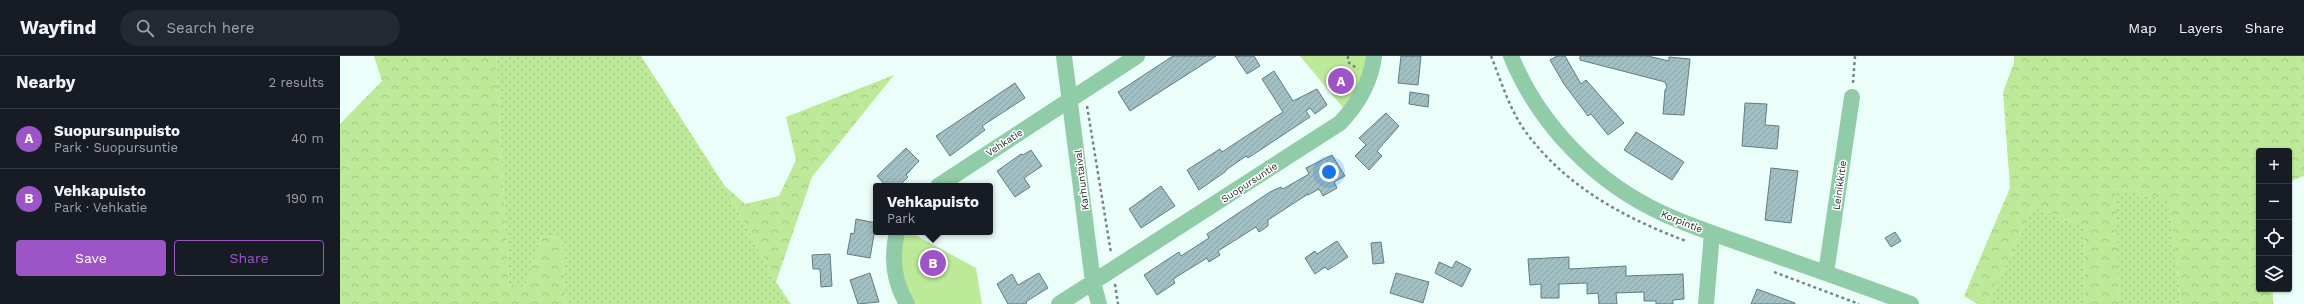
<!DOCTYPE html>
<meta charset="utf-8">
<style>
:root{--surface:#171b24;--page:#242831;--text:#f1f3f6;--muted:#9ea1a6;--line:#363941;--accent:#9c54c7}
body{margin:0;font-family:"Work Sans",sans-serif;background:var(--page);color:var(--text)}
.controls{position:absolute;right:12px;bottom:12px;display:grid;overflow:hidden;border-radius:4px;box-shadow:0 1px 3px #0004}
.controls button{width:36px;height:36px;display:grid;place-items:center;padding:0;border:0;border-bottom:1px solid var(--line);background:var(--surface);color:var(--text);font:20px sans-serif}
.you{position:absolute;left:989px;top:116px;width:14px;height:14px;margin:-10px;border:3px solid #fff;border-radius:50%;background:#1a73e8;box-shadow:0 0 0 6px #1a73e833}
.badge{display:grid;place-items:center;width:26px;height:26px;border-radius:50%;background:var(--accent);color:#fff;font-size:13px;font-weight:700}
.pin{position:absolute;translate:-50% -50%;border:2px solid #fff;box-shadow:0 1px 4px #0006}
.popup{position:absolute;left:533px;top:127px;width:120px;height:52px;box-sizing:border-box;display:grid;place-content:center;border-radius:4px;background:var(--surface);filter:drop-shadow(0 1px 3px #0005);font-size:13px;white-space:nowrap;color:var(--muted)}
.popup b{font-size:15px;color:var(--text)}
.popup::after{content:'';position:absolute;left:50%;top:100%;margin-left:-8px;border:8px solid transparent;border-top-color:var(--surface)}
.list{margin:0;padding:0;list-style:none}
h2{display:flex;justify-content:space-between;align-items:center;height:52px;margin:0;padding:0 16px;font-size:17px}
h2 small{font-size:13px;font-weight:400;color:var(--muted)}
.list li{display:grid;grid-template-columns:26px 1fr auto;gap:12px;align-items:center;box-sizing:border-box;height:60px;padding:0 16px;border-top:1px solid var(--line)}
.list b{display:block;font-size:15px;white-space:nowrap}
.list p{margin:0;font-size:13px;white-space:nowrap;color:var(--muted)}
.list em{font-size:13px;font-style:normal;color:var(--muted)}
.actions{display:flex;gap:8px;padding:12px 16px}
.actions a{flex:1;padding:9px 0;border:1px solid var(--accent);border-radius:4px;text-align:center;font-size:14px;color:var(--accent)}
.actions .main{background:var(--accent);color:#fff}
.icon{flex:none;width:22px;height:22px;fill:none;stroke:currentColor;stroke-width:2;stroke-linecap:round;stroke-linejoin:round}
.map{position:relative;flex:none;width:1964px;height:248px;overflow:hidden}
header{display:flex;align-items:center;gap:24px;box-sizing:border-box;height:56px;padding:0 20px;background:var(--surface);border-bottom:1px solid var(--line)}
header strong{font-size:19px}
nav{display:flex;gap:22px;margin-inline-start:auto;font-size:14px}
.search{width:280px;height:36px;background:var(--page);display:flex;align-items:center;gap:10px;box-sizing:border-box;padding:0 14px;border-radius:22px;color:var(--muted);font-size:15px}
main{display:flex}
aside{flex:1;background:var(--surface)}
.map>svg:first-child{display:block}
.grass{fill:url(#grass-dots)}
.forest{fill:url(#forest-crowns)}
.park{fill:#bdea99}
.building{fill:url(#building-hatch);stroke:#617c81}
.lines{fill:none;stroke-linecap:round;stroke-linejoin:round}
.path{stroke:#778582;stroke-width:2.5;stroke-dasharray:3 3;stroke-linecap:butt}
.minor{stroke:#91cca8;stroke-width:16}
.labels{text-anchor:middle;stroke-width:3;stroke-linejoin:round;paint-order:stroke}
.street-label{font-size:10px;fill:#16211f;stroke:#fff}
</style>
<header>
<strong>Wayfind</strong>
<div class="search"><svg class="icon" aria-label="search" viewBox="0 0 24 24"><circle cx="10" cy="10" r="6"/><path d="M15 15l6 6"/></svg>Search here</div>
<nav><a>Map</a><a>Layers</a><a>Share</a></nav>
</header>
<main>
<aside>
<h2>Nearby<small>2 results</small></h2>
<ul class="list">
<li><span class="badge">A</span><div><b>Suopursunpuisto</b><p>Park · Suopursuntie</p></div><em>40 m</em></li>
<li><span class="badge">B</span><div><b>Vehkapuisto</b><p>Park · Vehkatie</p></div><em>190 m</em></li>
</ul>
<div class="actions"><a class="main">Save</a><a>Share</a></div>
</aside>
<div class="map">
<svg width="1964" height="248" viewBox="0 0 1964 248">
<defs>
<pattern id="grass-dots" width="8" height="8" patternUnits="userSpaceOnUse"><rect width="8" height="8" fill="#bdea99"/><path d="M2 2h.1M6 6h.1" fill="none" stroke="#a2c883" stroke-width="1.8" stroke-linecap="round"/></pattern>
<pattern id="forest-crowns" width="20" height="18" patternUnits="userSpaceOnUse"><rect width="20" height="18" fill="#bdea99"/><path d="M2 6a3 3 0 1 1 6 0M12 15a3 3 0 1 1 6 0" fill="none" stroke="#a2c883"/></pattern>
<pattern id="building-hatch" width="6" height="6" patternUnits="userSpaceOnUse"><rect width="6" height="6" fill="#a2bfc4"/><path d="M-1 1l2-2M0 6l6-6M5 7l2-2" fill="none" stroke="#8ba4a8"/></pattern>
</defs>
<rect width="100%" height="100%" fill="#ecfefa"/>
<path class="grass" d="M156,0H301L384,129L436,226L451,248H226L221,183L203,179L184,233L169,229Z
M1775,133L1829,143L1841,248H1779Z
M1693,151L1744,170L1745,248H1647Z"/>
<path class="forest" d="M34,0H156L169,228L184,233L203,179L221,183L226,248H0V68L42,25Z
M1674,0H1964V120L1949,126V95H1919V233H1933V248H1841L1829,144L1776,133L1779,248H1745L1744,170L1693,151L1647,248H1638L1624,240L1670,132L1663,36L1674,7Z
M554,19L472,121L436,226L384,129L405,148L439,140L456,104L446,61Z"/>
<path class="park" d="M960,0H1027L1023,19L1004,53Z
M564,176H570L636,212L642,248H575L568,237L559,202Z"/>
<path class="building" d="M833,0H876L790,55L778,36Z
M895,0H914L920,10L907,18Z
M1061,0H1081L1078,29L1058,27Z
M1217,0H1225L1241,28L1246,24L1284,67L1268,79L1251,58L1248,60L1224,28L1210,4Z
M1240,0H1308L1329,5V1L1350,3L1344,59L1323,58L1325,34L1327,31L1325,26L1240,4Z
M934,15L953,45L977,33L987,49L975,58L970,52L966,55L970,61L908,102L906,100L886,114L885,116L859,134L847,114L880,93L882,96L943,56L922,23Z
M675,27L685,42L642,70L645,74L610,100L596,80Z
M1070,36L1089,39L1088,51L1069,48Z
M1405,47L1427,48L1425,69L1439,70L1437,93L1402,90Z
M1046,57L1059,70L1037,95L1042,100L1029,114L1015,100L1026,89L1019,82Z
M1296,76L1344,106L1332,124L1284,94Z
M566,92L579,105L566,119L568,121L559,130H546L537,120Z
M691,94L702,110L684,122L690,131L675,141L657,115L681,98L683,99Z
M992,99L1005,120L994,126L997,132L983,140L979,133L968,139V138L928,164V170L919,176L916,171L878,195L880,199L869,206L867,202L833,223L835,227L817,239L804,219L839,196L841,200L869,182L867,178L930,136L941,131L943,133L969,118L966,112Z
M1431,112L1458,115L1451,167L1425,164Z
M821,130L835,150L801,172L789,153Z
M516,163L536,167L530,202L507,198L511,177L514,178Z
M1555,176L1561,185L1551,191L1545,182Z
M997,185L1008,201L988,214L985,211L975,218L965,202L975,195L977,198Z
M1041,186L1044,207L1033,208L1031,187Z
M490,198L492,230L481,231L480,213H473L472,199Z
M1229,201V213L1286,210V220L1343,218L1344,243L1333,244V248H1316V245H1304V236L1276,237L1277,248H1259L1258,237L1247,238V227L1219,228V242H1201V228L1190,229L1188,203Z
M1116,205L1131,213L1122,231L1095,217L1099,206L1112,212Z
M530,217L539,246L518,248L510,224Z
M699,217L708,232L687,245L686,248H668L657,228L672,218L678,229Z
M1056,217L1089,226L1083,247L1050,237Z
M1417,233L1455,247V248H1411Z"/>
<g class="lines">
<path class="path" d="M1008,0V6L1018,13
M1151,0C1161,25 1169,52 1185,75C1225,130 1284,162 1346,185
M1513,27L1515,0
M747,50L771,197
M1434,216L1519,248
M775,228L778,248"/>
<path class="minor" d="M724,0L753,226L759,248
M1171,0C1199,69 1256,127 1324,158C1357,173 1392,184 1426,196C1474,213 1523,230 1571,248
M598,130L797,0
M557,176C551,202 553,225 567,248
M1486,217L1512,41
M719,248L1000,67C1018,48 1031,26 1034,0
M1366,248L1372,177"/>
</g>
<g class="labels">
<g class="street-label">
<text transform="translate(664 86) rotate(-33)" y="4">Vehkatie</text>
<text transform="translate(741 124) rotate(-97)" y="4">Karhuntaival</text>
<text transform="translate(909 126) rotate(-33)" y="4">Suopursuntie</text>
<text transform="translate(1499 129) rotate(-82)" y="4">Leinikkitie</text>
<text transform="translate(1342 165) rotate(22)" y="4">Korpintie</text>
</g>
</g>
</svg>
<div class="controls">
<button>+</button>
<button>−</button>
<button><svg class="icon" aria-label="locate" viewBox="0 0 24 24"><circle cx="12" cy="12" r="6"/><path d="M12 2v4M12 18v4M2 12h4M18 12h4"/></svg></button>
<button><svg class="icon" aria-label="layers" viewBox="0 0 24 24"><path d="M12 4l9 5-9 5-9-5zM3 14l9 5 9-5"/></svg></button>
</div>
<div class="you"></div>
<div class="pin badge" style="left:1001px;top:25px">A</div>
<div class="pin badge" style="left:593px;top:207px">B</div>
<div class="popup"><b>Vehkapuisto</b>Park</div>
</div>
</main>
